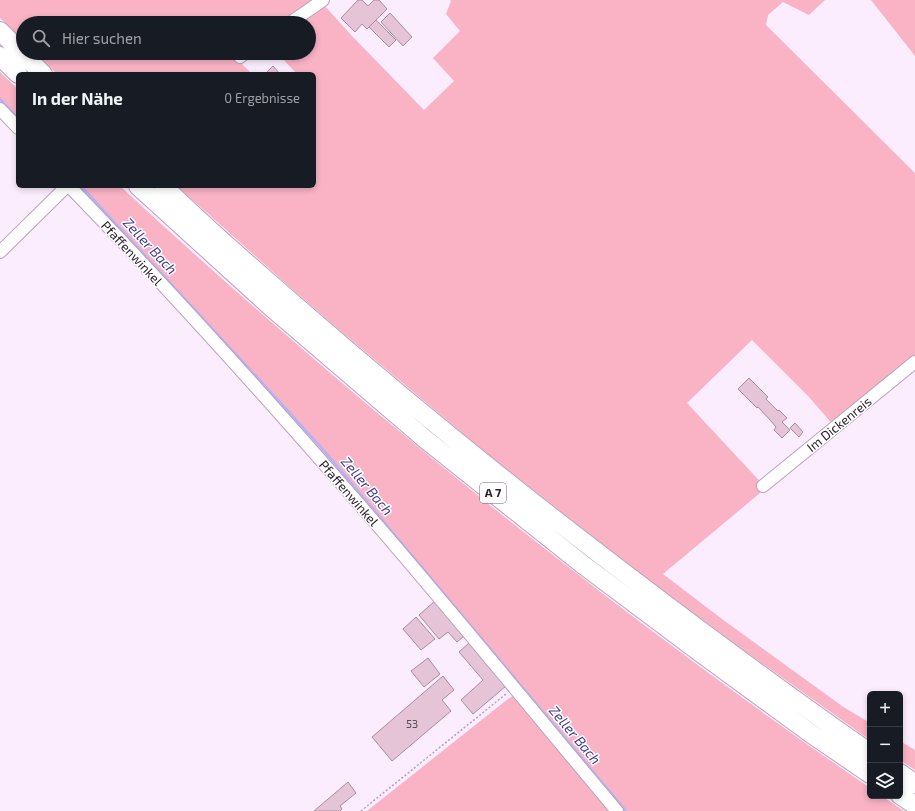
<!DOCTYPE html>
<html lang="de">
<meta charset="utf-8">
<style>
:root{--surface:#171b24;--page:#242831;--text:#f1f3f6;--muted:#9ea1a6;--line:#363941}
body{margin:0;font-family:"Exo 2",sans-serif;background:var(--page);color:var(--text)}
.controls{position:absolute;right:12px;bottom:12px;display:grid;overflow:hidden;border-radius:6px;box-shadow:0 2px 6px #0003}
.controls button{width:36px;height:36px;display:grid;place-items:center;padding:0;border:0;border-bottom:1px solid var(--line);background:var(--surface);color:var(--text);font:20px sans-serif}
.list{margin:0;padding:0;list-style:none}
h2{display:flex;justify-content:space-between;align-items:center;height:52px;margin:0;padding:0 16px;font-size:17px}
h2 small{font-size:13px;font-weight:400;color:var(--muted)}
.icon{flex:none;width:22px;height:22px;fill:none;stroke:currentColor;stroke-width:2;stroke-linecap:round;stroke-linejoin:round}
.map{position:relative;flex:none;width:915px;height:811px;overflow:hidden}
.search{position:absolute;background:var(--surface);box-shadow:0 2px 6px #0003;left:16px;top:16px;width:300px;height:44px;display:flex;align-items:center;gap:10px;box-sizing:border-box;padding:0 14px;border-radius:22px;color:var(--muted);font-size:15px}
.panel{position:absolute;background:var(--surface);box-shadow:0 2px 6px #0003;left:16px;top:72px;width:300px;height:116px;border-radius:6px}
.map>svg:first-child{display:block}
.green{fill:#f9b3c5}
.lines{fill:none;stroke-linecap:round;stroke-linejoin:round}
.stream{stroke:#afb3fa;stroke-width:2.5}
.building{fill:#e5c4d7;stroke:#ab8c9f}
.minor-casing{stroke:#b9a2bd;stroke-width:14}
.highway-casing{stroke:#b9a2bd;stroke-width:20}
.path{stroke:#b0a4b2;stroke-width:1.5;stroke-dasharray:2 2;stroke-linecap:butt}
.minor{stroke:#fff;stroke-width:12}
.highway{stroke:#fff;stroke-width:18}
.labels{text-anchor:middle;stroke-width:3;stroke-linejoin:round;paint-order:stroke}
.number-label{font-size:11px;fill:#594a56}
.shield{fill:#fff;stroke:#6a646b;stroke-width:1}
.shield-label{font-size:12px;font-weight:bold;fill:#2a212b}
.street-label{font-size:13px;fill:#2a212b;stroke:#fff}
.water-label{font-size:14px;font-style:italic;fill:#403c8d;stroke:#fff}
</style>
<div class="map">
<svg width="915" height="811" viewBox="0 0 915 811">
<rect width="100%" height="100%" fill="#fbedfe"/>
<path class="green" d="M0,0H318L286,23H23V41L0,18Z
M450,0H825L809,15L783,2L768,15L766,25L915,173V359L834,426L809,397L752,340L687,403L766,488L663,574L722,619L842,706L870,723V740L749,654L642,575L491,457L343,333L291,288L177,186H314V74H297L277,53H309V23H293L323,4L352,36L424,110L454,81L433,58L460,31L446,14L451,1Z
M871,0H915V56Z
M35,53H241L238,60L252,74H57Z
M0,72L18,89V124L0,104Z
M75,186H120C355,404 606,606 870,788V796H882L904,811H622Z
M513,696L517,699L609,809L607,811H367L508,699Z
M900,741L915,750V770L900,760Z"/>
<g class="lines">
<path class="stream" d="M0,99L18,118
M81,186L321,447L626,811"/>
</g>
<path class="building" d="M358,0H362L368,6L374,0H379L387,9L367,29L362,24L355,32L341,18Z
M390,13L412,37L403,46L381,22Z
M376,20L396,40L389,47L369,27Z
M273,66L280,74H265Z
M749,378L768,397L766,399L778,411L779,410L787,418L782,422L790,430L782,438L774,430L776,427L770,420L758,407L757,408L738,389Z
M795,423L803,432L799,437L790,428Z
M435,601L464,636L457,642L448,632L439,639L419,615Z
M416,617L435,639L421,650L403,629Z
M469,643L506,686L473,714L461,700L483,680L459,652Z
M428,658L440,674L424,687L411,671Z
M443,676L454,690L442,700L451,711L392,761L372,737Z
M348,782L356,793L340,806L342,809L340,811H314Z"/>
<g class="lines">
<g class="minor-casing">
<path id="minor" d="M290,23L323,0
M240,57L245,53
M0,109L18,128
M69,186C169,289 265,396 359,504C447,605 531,709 617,811
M0,252L67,186
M763,486L915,362"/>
</g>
<g class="highway-casing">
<path id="highway" d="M0,31L43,74
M0,56L18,74
M138,186L272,308L425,439L582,564L698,651L810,733L870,774
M163,186C185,207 207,228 230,248C251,267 273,286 295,305C372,372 450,437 530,500C641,587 754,672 870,753
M900,773L915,784
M900,795L915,805"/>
</g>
<path class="path" d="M361,811L506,694"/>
<use href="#minor" class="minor"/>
<use href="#highway" class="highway"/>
</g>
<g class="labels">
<g class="number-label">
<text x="412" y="728">53</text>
</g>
<rect class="shield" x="480" y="483" width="26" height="20" rx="3"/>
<g class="shield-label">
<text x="493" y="497">A 7</text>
</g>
<g class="street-label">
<text transform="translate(132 253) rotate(47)" y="5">Pfaffenwinkel</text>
<text transform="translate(839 424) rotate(-39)" y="5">Im Dickenreis</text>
<text transform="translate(349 493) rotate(49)" y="5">Pfaffenwinkel</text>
</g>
<g class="water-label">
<text transform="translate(150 246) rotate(47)" y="5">Zeller Bach</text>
<text transform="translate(367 486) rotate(50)" y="5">Zeller Bach</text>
<text transform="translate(575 735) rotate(50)" y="5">Zeller Bach</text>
</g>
</g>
</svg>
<div class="controls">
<button>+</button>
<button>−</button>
<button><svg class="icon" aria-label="layers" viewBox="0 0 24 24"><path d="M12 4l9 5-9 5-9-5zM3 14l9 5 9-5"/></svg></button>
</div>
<div class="search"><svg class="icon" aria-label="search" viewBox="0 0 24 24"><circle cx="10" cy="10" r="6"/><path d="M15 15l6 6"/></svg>Hier suchen</div>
<section class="panel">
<h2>In der Nähe<small>0 Ergebnisse</small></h2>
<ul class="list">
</ul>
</section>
</div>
